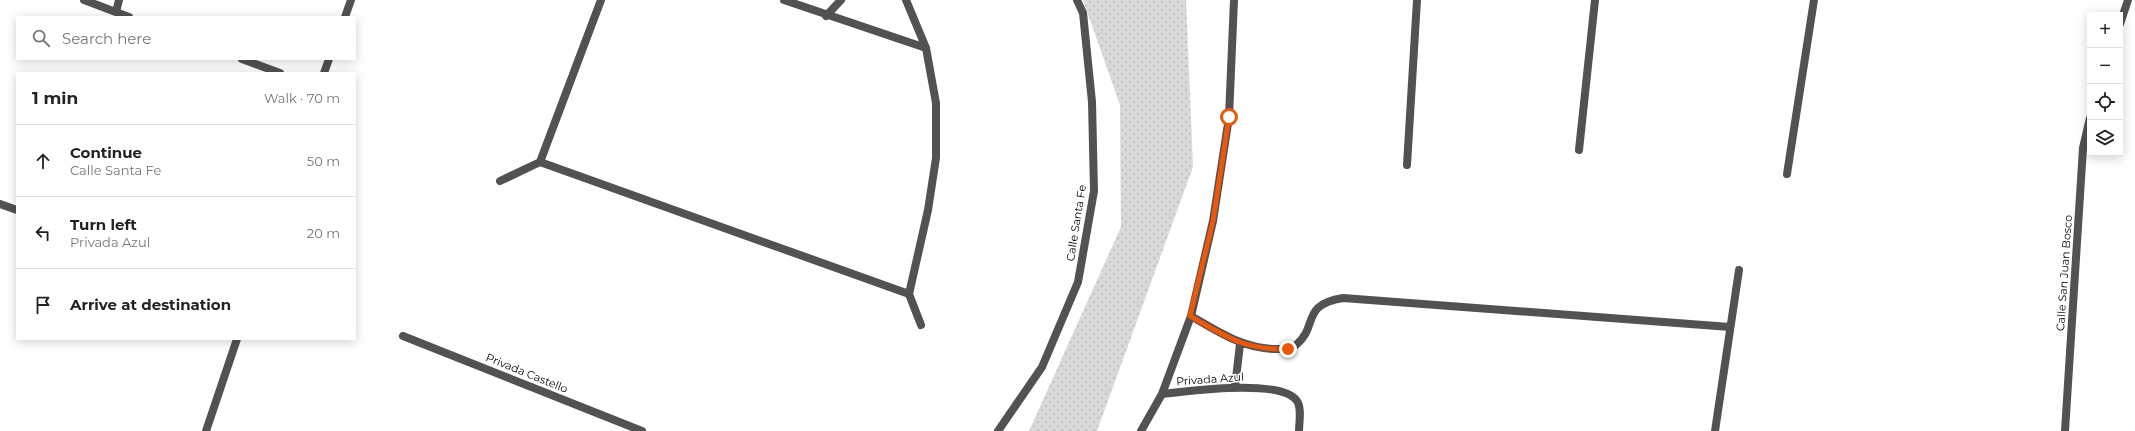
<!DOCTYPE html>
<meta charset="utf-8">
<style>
:root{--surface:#fff;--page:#f2f2f2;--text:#222;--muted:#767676;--line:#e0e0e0}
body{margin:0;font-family:Montserrat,sans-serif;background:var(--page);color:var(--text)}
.controls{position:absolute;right:12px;top:12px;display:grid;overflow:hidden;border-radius:0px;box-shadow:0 2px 10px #0003}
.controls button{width:36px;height:36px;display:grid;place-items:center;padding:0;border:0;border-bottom:1px solid var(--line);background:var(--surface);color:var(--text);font:20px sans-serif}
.stop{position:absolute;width:12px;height:12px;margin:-9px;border:3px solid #ea580c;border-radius:50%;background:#fff}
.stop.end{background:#ea580c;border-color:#fff;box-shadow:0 1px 4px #0008}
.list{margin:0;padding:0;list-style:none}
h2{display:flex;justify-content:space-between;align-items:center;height:52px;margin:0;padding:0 16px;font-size:17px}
h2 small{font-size:13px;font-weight:400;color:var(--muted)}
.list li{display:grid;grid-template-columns:26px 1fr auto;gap:12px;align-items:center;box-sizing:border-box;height:72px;padding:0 16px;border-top:1px solid var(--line)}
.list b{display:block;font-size:15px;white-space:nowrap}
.list p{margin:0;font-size:13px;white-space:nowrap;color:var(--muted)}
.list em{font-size:13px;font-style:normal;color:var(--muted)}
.icon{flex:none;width:22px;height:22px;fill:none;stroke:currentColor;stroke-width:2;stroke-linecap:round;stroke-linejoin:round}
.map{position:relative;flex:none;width:2135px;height:431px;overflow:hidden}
.search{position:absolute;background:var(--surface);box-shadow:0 2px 10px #0003;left:16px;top:16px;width:340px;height:44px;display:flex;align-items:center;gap:10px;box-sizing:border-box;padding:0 14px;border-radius:0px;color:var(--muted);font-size:15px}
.panel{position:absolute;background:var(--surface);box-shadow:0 2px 10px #0003;left:16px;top:72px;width:340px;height:268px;border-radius:0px}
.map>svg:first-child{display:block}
.green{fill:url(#green-dots)}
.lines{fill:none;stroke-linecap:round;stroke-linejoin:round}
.minor{stroke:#525252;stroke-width:8}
.route{stroke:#ea580c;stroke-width:5}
.labels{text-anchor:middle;stroke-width:3;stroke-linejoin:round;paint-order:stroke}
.street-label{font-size:11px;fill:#000;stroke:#fff}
</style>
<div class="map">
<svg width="2135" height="431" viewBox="0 0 2135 431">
<defs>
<pattern id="green-dots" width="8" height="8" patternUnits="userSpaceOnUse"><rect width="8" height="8" fill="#d9d9d9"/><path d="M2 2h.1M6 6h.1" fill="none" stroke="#b8b8b8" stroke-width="1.8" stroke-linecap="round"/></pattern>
</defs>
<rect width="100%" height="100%" fill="#fff"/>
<path class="green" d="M1083,0H1186L1193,167L1097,431H1029L1121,227L1120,105Z"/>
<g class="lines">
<path class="minor" d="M84,0L129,17
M784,0L926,48
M906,0L926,48L936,103V158L928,210L909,294L921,325
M116,12L119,0
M826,16L841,0
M345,17L351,0
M2120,24L2128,0
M242,59L280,73
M324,73L329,59
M1579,150L1595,0
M540,162L909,294
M1407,165L1417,0
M1787,174L1814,0
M500,181L540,162L601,0
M0,204L17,210
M1191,316C1219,332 1245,350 1279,349C1285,349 1291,349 1296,345C1319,326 1300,305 1343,298L1730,327
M403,336L642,431
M1235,387L1240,344
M1162,394C1187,391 1281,378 1297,401C1302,408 1299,423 1299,431
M206,431L237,339
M998,431L1042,367L1078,282L1094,191L1092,102L1083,13L1077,0
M1141,431L1162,394L1191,316L1213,221L1229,117L1234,0
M1715,431L1739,270
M2065,431L2083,148L2090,118"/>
</g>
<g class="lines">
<path class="route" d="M1229,117L1213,221L1190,316C1227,337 1244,350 1288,349"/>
</g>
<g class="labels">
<g class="street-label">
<text transform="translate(1076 223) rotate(-81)" y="4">Calle Santa Fe</text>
<text transform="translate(2064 273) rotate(-86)" y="4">Calle San Juan Bosco</text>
<text transform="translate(527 373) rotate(22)" y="4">Privada Castello</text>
<text transform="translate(1210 379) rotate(-4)" y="4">Privada Azul</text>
</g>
</g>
</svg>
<div class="controls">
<button>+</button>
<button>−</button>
<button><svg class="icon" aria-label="locate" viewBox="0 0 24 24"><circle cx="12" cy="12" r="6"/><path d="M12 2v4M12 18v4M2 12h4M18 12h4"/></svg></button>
<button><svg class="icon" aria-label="layers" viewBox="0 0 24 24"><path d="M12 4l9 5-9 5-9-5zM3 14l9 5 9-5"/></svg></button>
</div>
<div class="stop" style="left:1229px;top:117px"></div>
<div class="stop end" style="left:1288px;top:349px"></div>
<div class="search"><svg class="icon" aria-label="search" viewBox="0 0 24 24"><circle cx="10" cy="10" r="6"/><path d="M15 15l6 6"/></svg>Search here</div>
<section class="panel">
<h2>1 min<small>Walk · 70 m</small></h2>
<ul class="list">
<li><svg class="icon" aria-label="ahead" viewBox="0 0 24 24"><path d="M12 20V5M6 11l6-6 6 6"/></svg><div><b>Continue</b><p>Calle Santa Fe</p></div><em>50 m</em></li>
<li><svg class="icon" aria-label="left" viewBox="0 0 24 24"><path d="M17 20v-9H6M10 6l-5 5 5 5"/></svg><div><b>Turn left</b><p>Privada Azul</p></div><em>20 m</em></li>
<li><svg class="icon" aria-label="arrive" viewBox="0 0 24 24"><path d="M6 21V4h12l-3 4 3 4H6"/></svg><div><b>Arrive at destination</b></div></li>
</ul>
</section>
</div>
